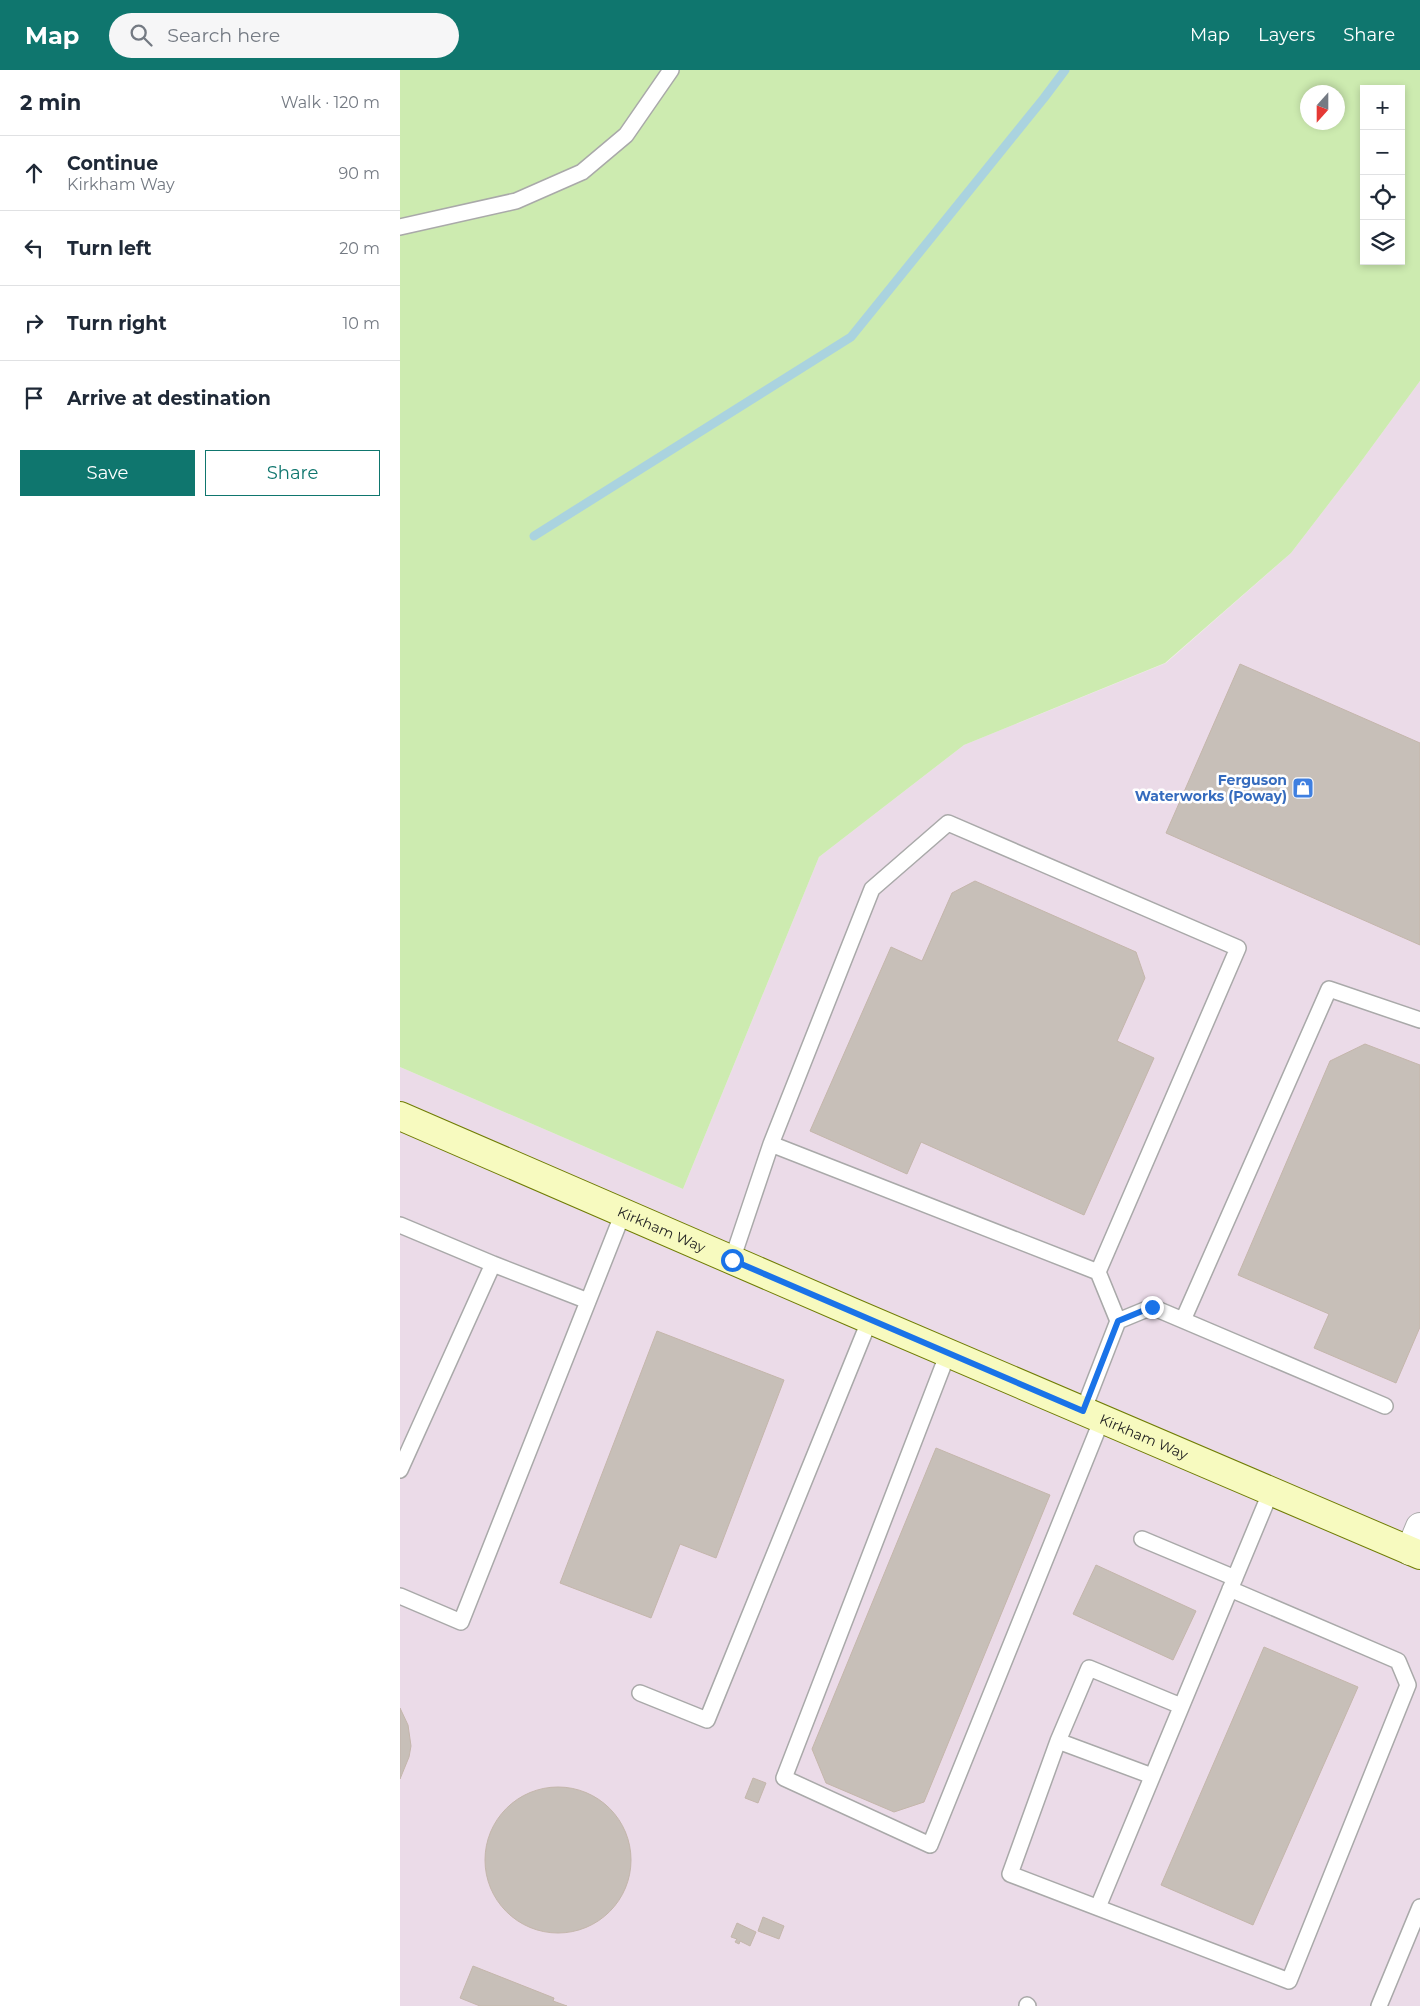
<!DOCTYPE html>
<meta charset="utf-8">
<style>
:root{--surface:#fff;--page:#f6f6f7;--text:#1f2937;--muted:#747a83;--line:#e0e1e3;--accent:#0f766e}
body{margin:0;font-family:Montserrat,sans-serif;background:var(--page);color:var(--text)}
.controls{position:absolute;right:15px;top:15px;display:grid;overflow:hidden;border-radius:0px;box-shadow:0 2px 8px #0003}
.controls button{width:45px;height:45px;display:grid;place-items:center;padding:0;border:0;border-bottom:1px solid var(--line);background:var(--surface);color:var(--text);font:25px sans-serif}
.compass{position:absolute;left:900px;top:15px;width:45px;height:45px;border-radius:50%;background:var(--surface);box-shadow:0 2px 8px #0003;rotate:201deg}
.stop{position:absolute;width:15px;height:15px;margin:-11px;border:4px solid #1a73e8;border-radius:50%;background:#fff}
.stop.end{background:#1a73e8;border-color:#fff;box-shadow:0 1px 5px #0008}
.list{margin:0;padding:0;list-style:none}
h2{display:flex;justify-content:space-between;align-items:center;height:65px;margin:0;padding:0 20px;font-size:21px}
h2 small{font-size:16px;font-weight:400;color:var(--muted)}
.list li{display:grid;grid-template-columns:32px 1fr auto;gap:15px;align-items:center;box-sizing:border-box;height:75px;padding:0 20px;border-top:1px solid var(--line)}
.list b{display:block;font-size:19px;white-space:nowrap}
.list p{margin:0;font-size:16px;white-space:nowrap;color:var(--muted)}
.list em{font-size:16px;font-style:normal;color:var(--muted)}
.actions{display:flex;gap:10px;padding:15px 20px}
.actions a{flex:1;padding:11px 0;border:1px solid var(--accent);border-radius:0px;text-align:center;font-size:18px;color:var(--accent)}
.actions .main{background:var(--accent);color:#fff}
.icon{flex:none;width:28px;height:28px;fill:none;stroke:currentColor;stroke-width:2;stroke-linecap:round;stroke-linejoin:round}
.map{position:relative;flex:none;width:1020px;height:1936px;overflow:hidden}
header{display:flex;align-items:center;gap:30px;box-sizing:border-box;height:70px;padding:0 25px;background:var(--accent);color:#fff}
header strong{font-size:24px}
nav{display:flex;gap:28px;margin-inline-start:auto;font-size:18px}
.search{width:350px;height:45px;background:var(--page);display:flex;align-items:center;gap:12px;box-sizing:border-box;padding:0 18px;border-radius:28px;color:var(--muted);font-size:19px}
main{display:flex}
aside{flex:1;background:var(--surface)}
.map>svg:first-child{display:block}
.industrial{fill:#ebdbe8}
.grass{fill:#cdebb0;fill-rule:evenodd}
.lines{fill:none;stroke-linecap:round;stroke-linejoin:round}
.stream{stroke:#aad3df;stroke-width:9}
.building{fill:#c7bfb8;stroke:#c4b6ab}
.service-casing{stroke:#a9a9a9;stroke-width:18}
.minor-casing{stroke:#a9a9a9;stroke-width:30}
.secondary-casing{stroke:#707d05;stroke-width:30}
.service{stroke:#fff;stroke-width:15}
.minor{stroke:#fff;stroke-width:28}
.secondary{stroke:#f7fabf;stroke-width:28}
.route{stroke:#1a73e8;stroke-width:6}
.labels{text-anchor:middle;stroke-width:5;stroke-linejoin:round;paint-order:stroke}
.shop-label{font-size:14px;font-weight:bold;fill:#366cbe;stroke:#fff;text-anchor:end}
.street-label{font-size:14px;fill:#222;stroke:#fff}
</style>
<header>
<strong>Map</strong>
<div class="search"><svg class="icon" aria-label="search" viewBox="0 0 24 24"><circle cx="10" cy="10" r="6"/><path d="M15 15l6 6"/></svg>Search here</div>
<nav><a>Map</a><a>Layers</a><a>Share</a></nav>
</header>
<main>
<aside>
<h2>2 min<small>Walk · 120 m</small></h2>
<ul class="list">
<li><svg class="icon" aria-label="ahead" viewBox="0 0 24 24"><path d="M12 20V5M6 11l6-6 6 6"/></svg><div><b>Continue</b><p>Kirkham Way</p></div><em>90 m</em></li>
<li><svg class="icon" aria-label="left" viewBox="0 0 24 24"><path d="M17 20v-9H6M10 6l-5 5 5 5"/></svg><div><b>Turn left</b></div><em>20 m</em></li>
<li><svg class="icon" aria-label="right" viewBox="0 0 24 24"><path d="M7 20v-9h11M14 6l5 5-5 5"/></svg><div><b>Turn right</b></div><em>10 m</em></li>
<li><svg class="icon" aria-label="arrive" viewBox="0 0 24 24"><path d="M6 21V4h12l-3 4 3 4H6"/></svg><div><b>Arrive at destination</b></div></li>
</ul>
<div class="actions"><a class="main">Save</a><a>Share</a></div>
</aside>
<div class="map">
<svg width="1020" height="1936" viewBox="0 0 1020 1936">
<rect width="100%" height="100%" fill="#f2efe9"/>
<path class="industrial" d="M1020,311V1936H0V997L283,1119L419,787L564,675L766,593L891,483L957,397Z"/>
<path class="grass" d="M0,0H1020V311L957,397L891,483L765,593L564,675L419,787L283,1119L0,997ZM964,19H1001V191H964ZM908,22H938V52H908Z"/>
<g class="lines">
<path class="stream" d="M134,466L451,267L644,28L665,0"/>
</g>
<path class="building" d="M840,594L1020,673V875L766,763Z
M575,811L736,882L745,908L717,971L754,988L684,1145L521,1072L507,1104L410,1061L491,877L522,891L552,823Z
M965,974L1020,995V1257L996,1313L914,1278L929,1244L838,1205L930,991Z
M257,1261L384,1310L316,1488L280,1474L251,1548L160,1513Z
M536,1378L650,1425L524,1732L494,1742L426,1713L412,1679Z
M696,1495L796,1541L773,1590L673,1544Z
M864,1577L958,1617L853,1855L761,1815Z
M0,1638L8,1655L11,1676L9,1687L0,1709Z
M353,1708L366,1713L358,1733L345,1728Z
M85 1790a73 73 0 1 1 146 0a73 73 0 1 1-146 0Z
M363,1847L384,1856L379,1869L358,1861Z
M337,1853L356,1862L350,1876L340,1871L339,1874L335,1872L337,1869L331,1867Z
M73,1896L154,1928L153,1931L167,1936H80L60,1928Z"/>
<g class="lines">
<g class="service-casing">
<path id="service" d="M0,157L116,131L182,102L226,65L271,0
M371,1074L472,819L548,753L838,878L698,1202
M0,1155L93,1194
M332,1190L371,1074L698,1202L718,1251
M783,1250L929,919L1020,950
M548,1283L384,1708L530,1775L702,1349
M683,1341L718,1251L752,1237L985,1336
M0,1400L93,1194L188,1231
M742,1469L835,1508
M0,1526L61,1552L223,1143
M240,1623L307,1650L470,1249
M658,1671L689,1598L781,1636
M752,1706L658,1671L610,1804L889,1911L1008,1615L998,1591L830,1519
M698,1837L871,1421
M627,1935L628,1936
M979,1936L1020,1837"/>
</g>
<g class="minor-casing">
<path id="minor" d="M1010,1481L1020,1457"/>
</g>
<g class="secondary-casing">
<g id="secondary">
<path id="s1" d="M0,1046L452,1242L1020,1485"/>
</g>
</g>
<use href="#service" class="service"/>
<use href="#minor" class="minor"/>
<use href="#secondary" class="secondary"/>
</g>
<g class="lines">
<path class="route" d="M332,1190L683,1341L718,1251L752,1237"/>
</g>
<defs>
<g id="shop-square" transform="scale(1.125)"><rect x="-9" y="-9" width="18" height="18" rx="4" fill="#3f7fe0" stroke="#fff"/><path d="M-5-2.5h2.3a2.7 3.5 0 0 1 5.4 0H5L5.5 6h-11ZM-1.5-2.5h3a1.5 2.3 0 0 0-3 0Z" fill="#fff"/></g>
</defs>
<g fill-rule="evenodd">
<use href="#shop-square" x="903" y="718"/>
</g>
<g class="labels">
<g class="shop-label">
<text x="887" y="715">Ferguson<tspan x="887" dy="16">Waterworks (Poway)</tspan></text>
</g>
<g class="street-label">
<text dy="5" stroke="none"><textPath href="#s1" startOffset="285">Kirkham Way</textPath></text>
<text dy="5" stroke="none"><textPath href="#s1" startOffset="810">Kirkham Way</textPath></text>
</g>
</g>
</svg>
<div class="controls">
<button>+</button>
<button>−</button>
<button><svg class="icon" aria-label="locate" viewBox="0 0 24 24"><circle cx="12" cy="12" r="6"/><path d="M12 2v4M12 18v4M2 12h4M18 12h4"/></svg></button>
<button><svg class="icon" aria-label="layers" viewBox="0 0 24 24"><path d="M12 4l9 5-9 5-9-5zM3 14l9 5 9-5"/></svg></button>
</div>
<svg class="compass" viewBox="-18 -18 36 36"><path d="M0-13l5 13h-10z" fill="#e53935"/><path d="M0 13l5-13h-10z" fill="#747a83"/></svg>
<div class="stop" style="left:332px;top:1190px"></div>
<div class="stop end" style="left:752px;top:1237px"></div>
</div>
</main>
